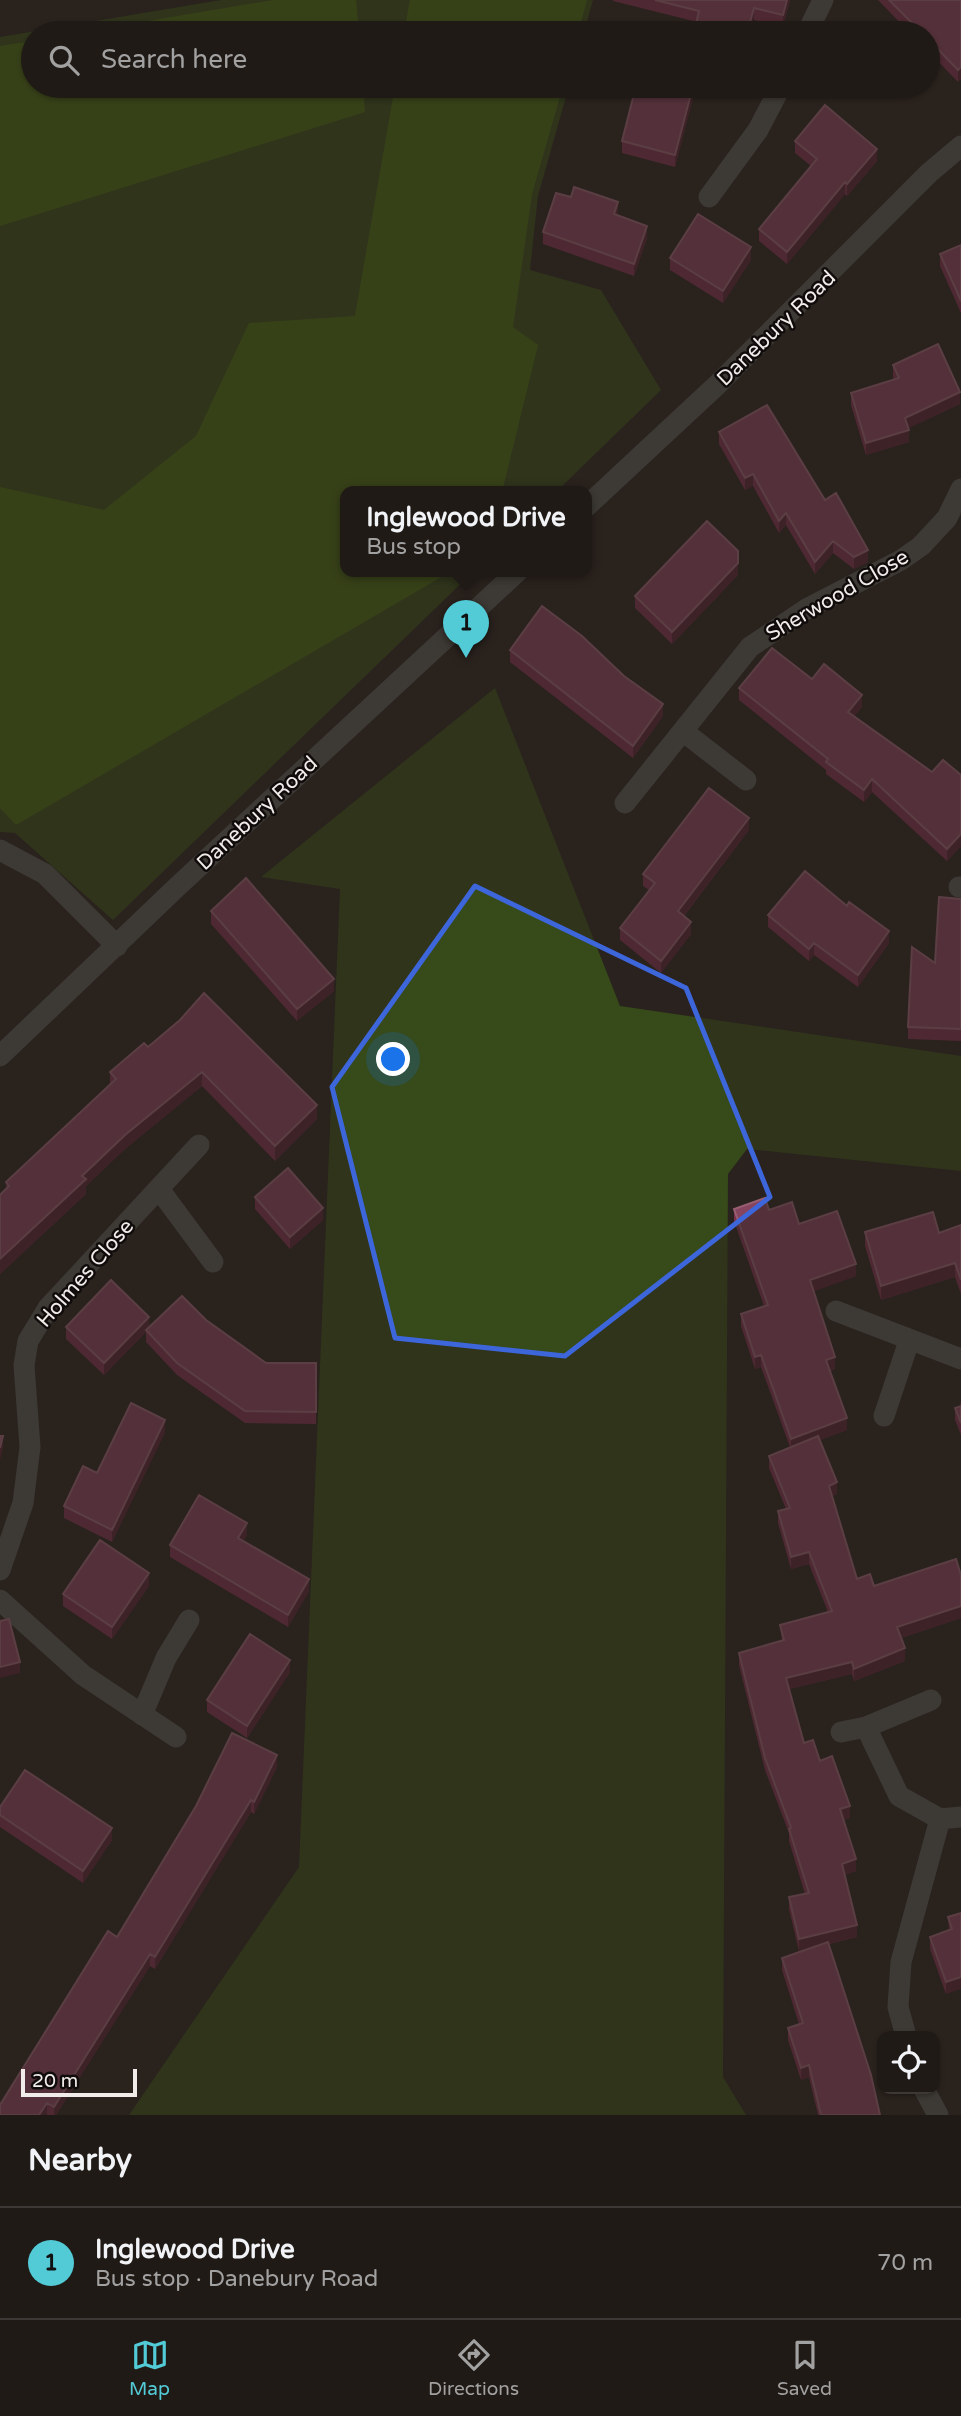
<!DOCTYPE html>
<meta charset="utf-8">
<style>
:root{--surface:#201a16;--page:#2d2723;--text:#f1f3f6;--muted:#a2a1a1;--line:#3d3835;--accent:#52cbd7}
body{margin:0;font-family:"Varela Round",sans-serif;background:var(--page);color:var(--text)}
.controls{position:absolute;right:21px;bottom:21px;display:grid;overflow:hidden;border-radius:14px;box-shadow:0 2px 5px #0004}
.controls button{width:63px;height:63px;display:grid;place-items:center;padding:0;border:0;border-bottom:2px solid var(--line);background:var(--surface);color:var(--text);font:35px sans-serif}
.scale{position:absolute;left:21px;bottom:18px;width:116px;box-sizing:border-box;padding-left:7px;border:4px solid #f1ece9;border-top:0;font-size:19px;line-height:24px;white-space:nowrap;color:#f1ece9;-webkit-text-stroke:5px #100c0b;paint-order:stroke}
.you{position:absolute;left:394px;top:1060px;width:24px;height:24px;margin:-18px;border:5px solid #fff;border-radius:50%;background:#1a73e8;box-shadow:0 0 0 10px #1a73e833}
.badge{display:grid;place-items:center;width:46px;height:46px;border-radius:50%;background:var(--accent);color:#111;font-size:23px;font-weight:700}
.pin{position:absolute;translate:-50% -58px;filter:drop-shadow(0 2px 4px #0008)}
.pin::after{content:'';position:absolute;top:37px;width:24px;height:21px;background:inherit;clip-path:polygon(0 0,100% 0,50% 100%)}
.popup{position:absolute;left:340px;top:486px;width:252px;height:91px;box-sizing:border-box;display:grid;place-content:center;border-radius:14px;background:var(--surface);filter:drop-shadow(0 2px 5px #0005);font-size:23px;white-space:nowrap;color:var(--muted)}
.popup b{font-size:26px;color:var(--text)}
.popup::after{content:'';position:absolute;left:50%;top:100%;margin-left:-14px;border:14px solid transparent;border-top-color:var(--surface)}
.list{margin:0;padding:0;list-style:none}
h2{display:flex;justify-content:space-between;align-items:center;height:91px;margin:0;padding:0 28px;font-size:30px}
h2 small{font-size:23px;font-weight:400;color:var(--muted)}
.list li{display:grid;grid-template-columns:46px 1fr auto;gap:21px;align-items:center;box-sizing:border-box;height:112px;padding:0 28px;border-top:2px solid var(--line)}
.list b{display:block;font-size:26px;white-space:nowrap}
.list p{margin:0;font-size:23px;white-space:nowrap;color:var(--muted)}
.list em{font-size:23px;font-style:normal;color:var(--muted)}
.icon{flex:none;width:38px;height:38px;fill:none;stroke:currentColor;stroke-width:2;stroke-linecap:round;stroke-linejoin:round}
.map{position:relative;flex:none;width:961px;height:2115px;overflow:hidden}
.search{position:absolute;background:var(--surface);box-shadow:0 2px 5px #0004;left:21px;right:21px;top:21px;height:77px;display:flex;align-items:center;gap:18px;box-sizing:border-box;padding:0 24px;border-radius:38px;color:var(--muted);font-size:26px}
.sheet{height:203px;background:var(--surface)}
nav{display:flex;justify-content:space-around;align-items:center;box-sizing:border-box;height:98px;border-top:2px solid var(--line);background:var(--surface);font-size:19px;color:var(--muted)}
nav a{display:grid;justify-items:center;gap:4px}
nav .on{color:var(--accent)}
.map>svg:first-child{display:block}
.green{fill:#364a1a}
.forest{fill:#476713}
.lines{fill:none;stroke-linecap:round;stroke-linejoin:round}
.minor{stroke:#545551;stroke-width:21}
.wall{fill:#7a304d}
.shaded-wall{fill:#523}
.building{fill:#87445e;stroke:#975f73;stroke-width:2}
.marked{fill:none;stroke:#3d66db;stroke-width:5;stroke-linejoin:round}
.labels{text-anchor:middle;stroke-width:5;stroke-linejoin:round;paint-order:stroke}
.street-label{font-size:21px;fill:#f1ece9;stroke:#100c0b}
</style>
<div class="map">
<svg width="961" height="2115" viewBox="0 0 961 2115">
<rect width="100%" height="100%" fill="#2a221e"/>
<path class="green" d="M221,0H593L584,33H33V86H569L538,196L530,270L601,290L661,390L556,492H345V572H473L113,920L15,833L0,832V37Z
M495,688L620,1006L961,1056V1171L747,1149L728,1174L723,2077L746,2115H129L299,1867L340,889L261,877Z"/>
<path class="forest" d="M273,0H356L359,33H77Z
M410,0H587L578,33H404Z
M33,41V86H363L365,112L0,226V46Z
M395,86H563L532,194L513,327L538,345L502,492H345V572H450L16,825L0,808V487L104,510L196,436L249,323L355,316Z"/>
<g class="lines">
<path class="minor" d="M807,33L823,0
M709,197L758,130L781,86
M587,506L717,385L929,173L961,146
M684,732L746,780
M625,803L750,647L808,608L901,560L921,546L947,518L961,489
M0,850L45,874L117,946
M959,887H961
M0,1056L178,886L517,572
M159,1189L213,1262
M836,1311L961,1359
M884,1416L909,1341
M0,1570L23,1503L30,1447L24,1365L28,1341L48,1308L199,1145
M0,1600L83,1675L176,1737
M142,1715L166,1658L189,1620
M866,1727L899,1796L940,1819L961,1817
M841,1732L866,1727L931,1700
M906,2036L898,2007L901,1962L940,1819
M924,2089L938,2115"/>
</g>
<path class="wall" d="M613,0H790L783,27L754,20L697,22L613,1Z
M878,0H961L958,82L928,51V33H910Z
M696,86L675,167L622,153V141Z
M795,141L877,161L847,196L845,194L787,264L759,241V229L811,166L795,153Z
M618,215L647,238L634,276L543,244V232Z
M961,245V313L940,266V254Z
M670,258L751,260L723,303L670,270Z
M893,365L960,404L908,428L909,442L866,455L851,405V393L894,380L893,377Z
M719,432L825,500L868,562L854,569L833,553L815,574L786,525L779,533L753,486L745,490L719,444Z
M738,575L672,644L635,608V596Z
M510,650L624,676L663,716L633,758L510,662Z
M812,679L862,707L854,716L932,772L961,775V846L947,861L872,792L864,802L826,774V770L739,700V688Z
M749,830L684,916L691,934L661,973L620,940V928L649,890L643,886V874Z
M961,899V1041L908,1039V1027Z
M211,911L334,991L297,1021L211,924Z
M768,915L889,943L858,987L814,955L809,961L768,927Z
M148,1047L317,1119L275,1161L202,1086L125,1149L86,1186V1194L0,1274V1195L6,1189V1182L110,1085V1072Z
M255,1197L323,1220L290,1249L255,1209Z
M734,1209L769,1210L799,1224L856,1276L813,1291L835,1369L830,1371L847,1430L820,1440L837,1494L832,1496L857,1579L874,1586L961,1575V1618L901,1638L905,1661L854,1681L852,1674L789,1689L804,1743L820,1761L850,1818L843,1820L856,1871L844,1875L857,1937L829,1944L880,2115H818L809,2077L801,2080L788,2040V2028L799,2024L782,1970V1958L799,1951L789,1909V1897L805,1894L789,1841V1833L765,1770L739,1665V1653L782,1641L780,1625L828,1612L809,1564L791,1569L778,1523V1511L786,1509L769,1468V1456L790,1447L761,1367L755,1369L741,1326V1314L764,1306L734,1221Z
M961,1225V1294L955,1277L881,1300L865,1246V1232L939,1233Z
M206,1320L266,1363H316V1424L245,1423L177,1375L146,1342V1332L104,1375L66,1339V1327L149,1328Z
M961,1401V1435L955,1420V1408L960,1406Z
M165,1432L112,1542L64,1518V1506Z
M247,1535L243,1541L309,1591L288,1627L170,1557V1545Z
M149,1586L112,1639L63,1606V1594Z
M290,1672L247,1738L207,1712V1700Z
M277,1767L254,1814L251,1812L155,1969L150,1966L56,2115H0L117,1937Z
M0,1807L112,1840L83,1883L0,1827Z
M961,1913L946,1994L930,1949V1937L949,1930L948,1917Z"/>
<path class="shaded-wall" d="M787,0H790L783,27V15Z
M754,8V20L750,33H747Z
M961,67V79L958,82V70Z
M693,86H696L675,167V155Z
M877,149V161L847,196V184Z
M845,182V194L787,264V252Z
M618,202V214L614,226V214Z
M647,226V238L634,276V264Z
M751,247V260L723,303V291Z
M960,392V404L905,430V418Z
M909,430V442L866,455V443Z
M753,474V486L745,490V478Z
M786,513V525L779,533V521Z
M833,541V553L815,574V562Z
M868,550V562L854,569V557Z
M738,563V575L672,644V632Z
M862,695V707L848,724V712Z
M663,704V716L633,758V746Z
M872,779V792L864,802V790Z
M749,818V830L678,923V911Z
M961,834V846L947,861V849Z
M691,922V934L661,973V961Z
M889,931V943L858,987V975Z
M814,943V955L809,961V949Z
M334,979V991L297,1021V1009Z
M202,1072V1086L125,1149L86,1186V1194L0,1274V1259L82,1176L125,1135Z
M317,1105V1119L275,1161V1146Z
M323,1208V1220L290,1249V1237Z
M955,1263V1277L881,1300V1286Z
M856,1264V1276L810,1293V1280Z
M149,1317V1329L104,1375V1363Z
M761,1355V1367L755,1369V1357Z
M835,1357V1369L826,1372V1360Z
M847,1418V1430L791,1451V1439Z
M165,1420V1432L112,1542V1530Z
M3,1436V1448L0,1460V1448Z
M837,1482V1494L829,1498V1486Z
M247,1523V1535L238,1550V1538Z
M809,1552V1564L791,1569V1557Z
M149,1573V1586L112,1639V1627Z
M309,1579V1591L288,1627V1615Z
M961,1606V1618L897,1639V1627Z
M905,1648V1661L854,1681V1669Z
M290,1660V1672L247,1738V1726Z
M20,1662V1673L0,1678V1667Z
M852,1662V1674L786,1690V1678Z
M277,1755V1767L254,1814V1802Z
M251,1800V1812L155,1969V1957Z
M850,1806V1818L840,1821V1809Z
M112,1828V1840L83,1883V1871Z
M856,1859V1871L842,1876V1864Z
M857,1925V1937L799,1951V1939Z
M150,1954V1966L56,2115H54V2107Z
M961,1977V1989L946,1994V1982Z
M809,2065V2077L801,2080V2068Z
M47,2103V2115H39Z"/>
<path class="building" d="M655,0H787L783,15L754,8L747,33H694L699,11Z
M889,0H961V67L958,70L928,39V33H922Z
M636,86H693L675,155L622,141Z
M825,105L877,149L847,184L845,182L787,252L759,229L817,159L795,141Z
M574,187L618,202L614,214L647,226L634,264L543,232L556,193L571,197Z
M698,214L751,247L723,291L670,258Z
M961,245V301L940,254Z
M938,344L960,392L905,418L909,430L866,443L851,393L899,378L893,365Z
M767,405L825,500L836,493L868,550L854,557L833,541L815,562L786,513L779,521L753,474L745,478L719,432Z
M707,521L738,551V563L672,632L635,596Z
M542,606L582,636L624,676L663,704L633,746L510,650Z
M772,648L812,679L824,664L862,695L848,712L932,772L943,760L961,775V834L947,849L872,779L864,790L826,762L828,759L739,688Z
M709,788L749,818L678,911L691,922L661,961L620,928L655,883L643,874Z
M805,871L847,906L849,902L889,931L858,975L814,943L809,949L768,915Z
M246,878L334,979L297,1009L211,911Z
M939,897L961,899V1029L908,1027L912,947L935,963Z
M204,993L317,1105L275,1146L202,1072L125,1135L82,1176L86,1179L0,1259V1195L9,1186L6,1182L116,1079L110,1072L144,1043L148,1047L180,1020Z
M288,1168L323,1208L290,1237L255,1197Z
M765,1198L769,1210L792,1202L799,1224L837,1211L856,1264L810,1280L835,1357L826,1360L847,1418L791,1439L761,1355L755,1357L741,1314L768,1305L734,1209Z
M933,1212L939,1233L961,1225V1280L955,1263L881,1286L865,1232Z
M111,1280L149,1317L104,1363L66,1327Z
M182,1296L206,1320L266,1363H316V1412L245,1411L177,1363L146,1330Z
M131,1403L165,1420L112,1530L64,1506L83,1466L97,1473Z
M961,1406V1423L955,1408Z
M0,1436H3L0,1448Z
M818,1436L837,1482L829,1486L857,1579L870,1574L874,1586L956,1559L961,1575V1606L897,1627L905,1648L854,1669L852,1662L786,1678L804,1743L813,1740L820,1761L832,1756L850,1806L840,1809L856,1859L842,1864L857,1925L799,1939L789,1897L809,1893L789,1829L791,1828L765,1758L739,1653L784,1640L780,1625L832,1611L809,1552L791,1557L778,1511L790,1508L769,1456Z
M199,1495L247,1523L238,1538L309,1579L288,1615L170,1545Z
M100,1540L149,1573L112,1627L63,1594Z
M9,1619L20,1662L0,1667V1621Z
M250,1634L290,1660L247,1726L207,1700Z
M232,1733L277,1755L254,1802L251,1800L155,1957L150,1954L54,2107L47,2103L39,2115H0V2105L108,1931L117,1937L196,1806Z
M25,1770L112,1828L83,1871L0,1815V1807Z
M961,1913V1977L946,1982L930,1937L952,1929L948,1917Z
M828,1942L871,2075L880,2115H821L809,2065L801,2068L788,2028L803,2023L782,1958Z"/>
<path d="M0 0H961V2115H0ZM475,886L686,988L770,1197L565,1356L395,1338L332,1087Z" fill="#2a221e" fill-opacity=".55" fill-rule="evenodd"/>
<path class="marked" d="M475,886L686,988L770,1197L565,1356L395,1338L332,1087Z"/>
<g class="labels">
<g class="street-label">
<text transform="translate(776 328) rotate(-44)" y="7">Danebury Road</text>
<text transform="translate(837 595) rotate(-30)" y="7">Sherwood Close</text>
<text transform="translate(257 813) rotate(-43)" y="7">Danebury Road</text>
<text transform="translate(85 1273) rotate(-49)" y="7">Holmes Close</text>
</g>
</g>
</svg>
<div class="controls">
<button><svg class="icon" aria-label="locate" viewBox="0 0 24 24"><circle cx="12" cy="12" r="6"/><path d="M12 2v4M12 18v4M2 12h4M18 12h4"/></svg></button>
</div>
<div class="scale">20 m</div>
<div class="you"></div>
<div class="pin badge" style="left:466px;top:658px">1</div>
<div class="popup"><b>Inglewood Drive</b>Bus stop</div>
<div class="search"><svg class="icon" aria-label="search" viewBox="0 0 24 24"><circle cx="10" cy="10" r="6"/><path d="M15 15l6 6"/></svg>Search here</div>
</div>
<section class="sheet">
<h2>Nearby<small></small></h2>
<ul class="list">
<li><span class="badge">1</span><div><b>Inglewood Drive</b><p>Bus stop · Danebury Road</p></div><em>70 m</em></li>
</ul>
</section>
<nav>
<a class="on"><svg class="icon" aria-label="map" viewBox="0 0 24 24"><path d="M3 6l6-2 6 2 6-2v14l-6 2-6-2-6 2zM9 4v14M15 6v14"/></svg>Map</a>
<a><svg class="icon" aria-label="directions" viewBox="0 0 24 24"><path d="M12 3l9 9-9 9-9-9zM9 14v-3h6M13 9l2 2-2 2"/></svg>Directions</a>
<a><svg class="icon" aria-label="saved" viewBox="0 0 24 24"><path d="M7 4h10v16l-5-4-5 4z"/></svg>Saved</a>
</nav>
